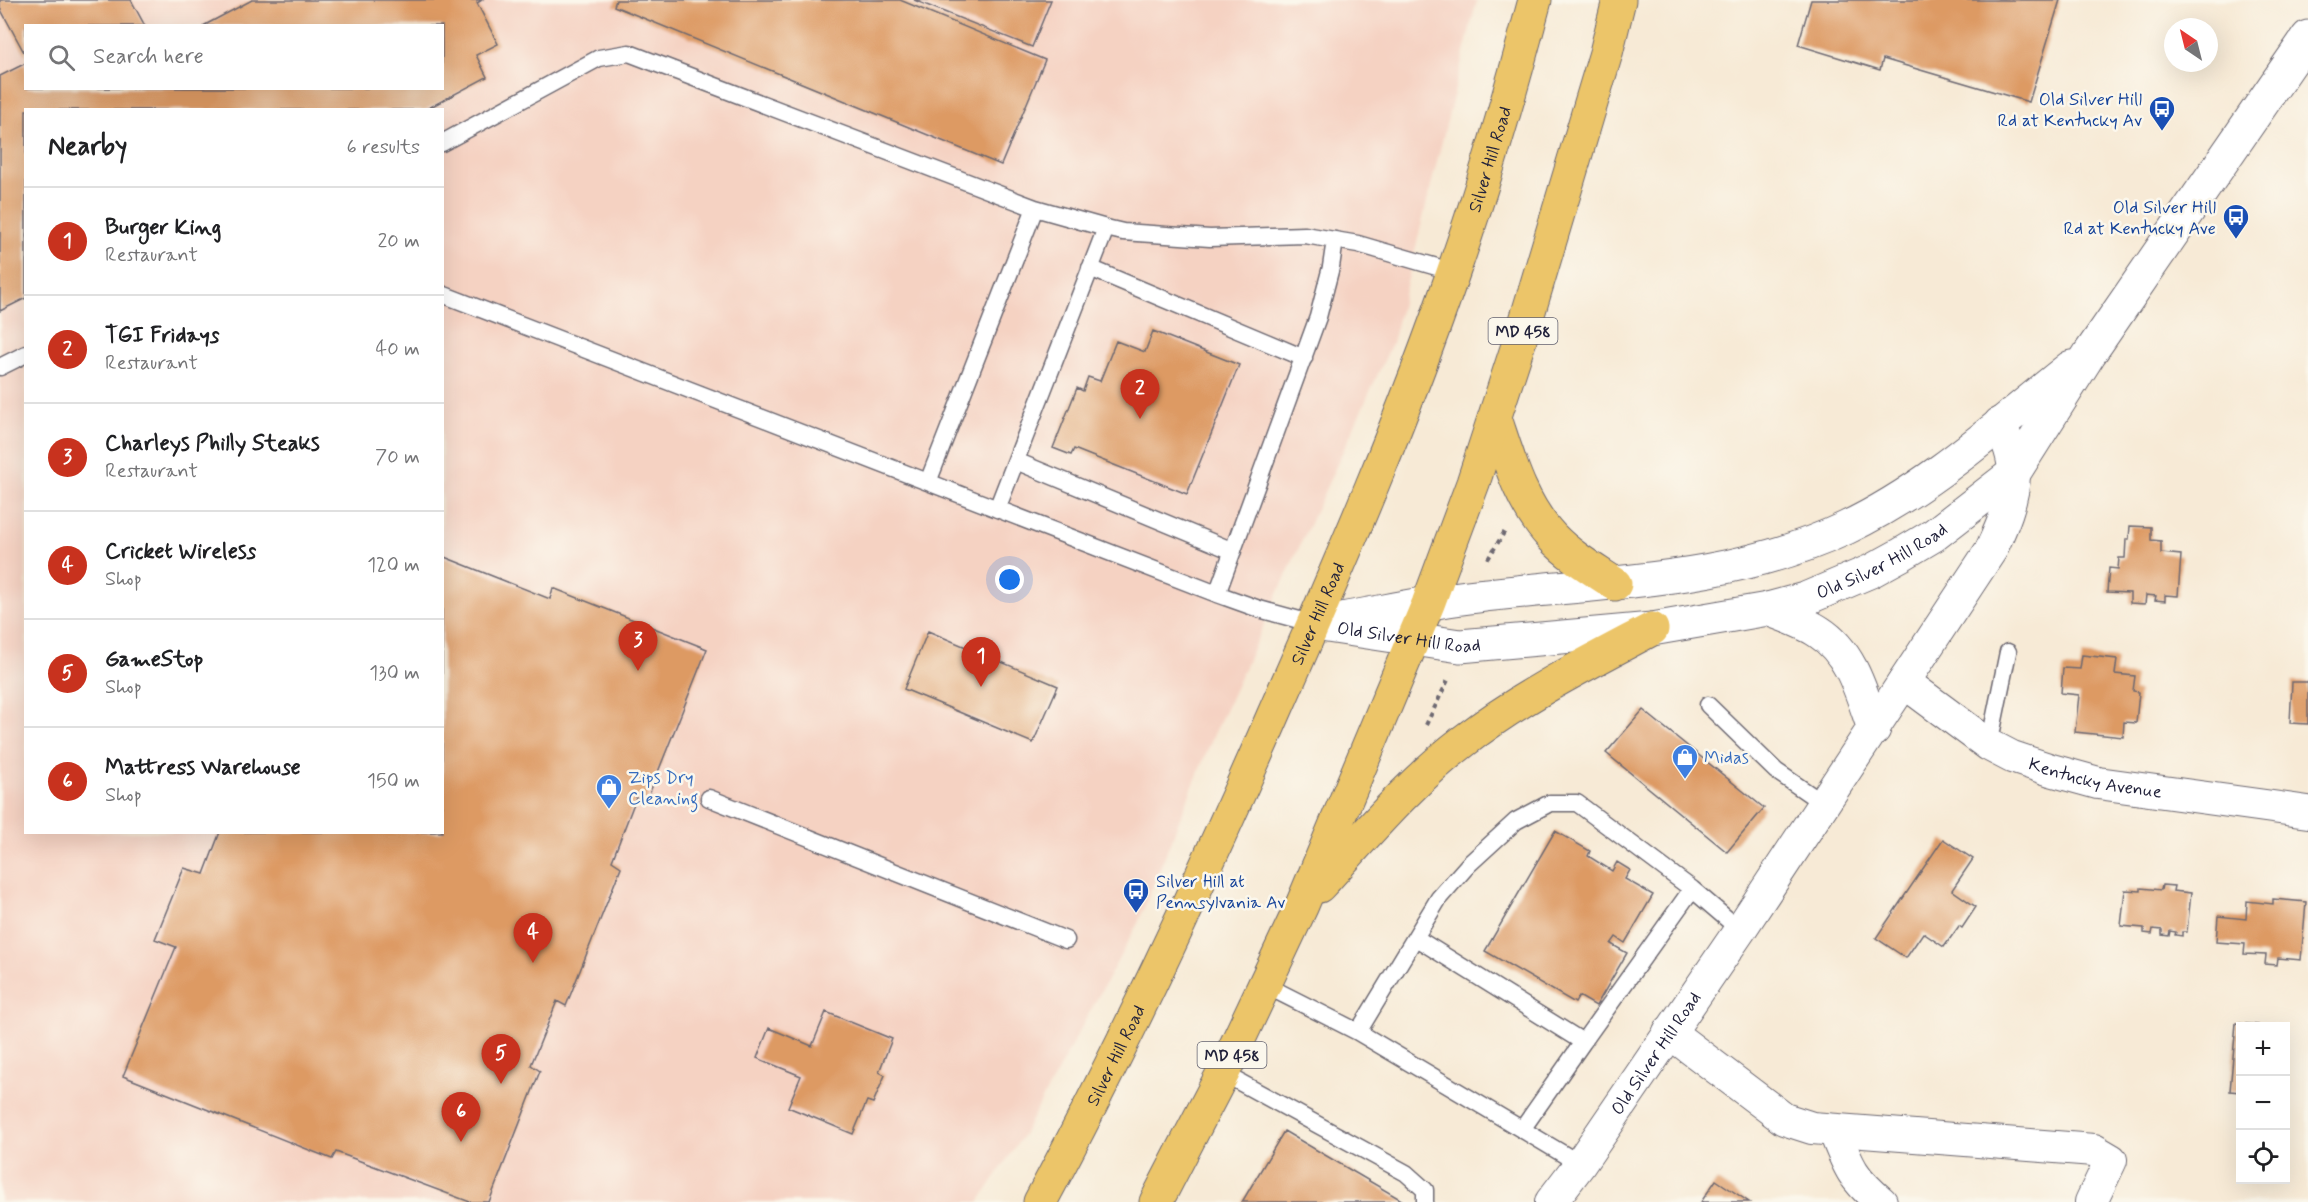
<!DOCTYPE html>
<meta charset="utf-8">
<style>
:root{--surface:#fff;--page:#f2f2f2;--text:#202124;--muted:#757577;--line:#e0e0e0;--accent:#c8321e}
body{margin:0;font-family:Mynerve,sans-serif;background:var(--page);color:var(--text)}
.controls{position:absolute;right:18px;bottom:18px;display:grid;overflow:hidden;border-radius:0px;box-shadow:0 6px 24px #0002}
.controls button{width:54px;height:54px;display:grid;place-items:center;padding:0;border:0;border-bottom:2px solid var(--line);background:var(--surface);color:var(--text);font:30px sans-serif}
.compass{position:absolute;left:2164px;top:18px;width:54px;height:54px;border-radius:50%;background:var(--surface);box-shadow:0 6px 24px #0002;rotate:325deg}
.you{position:absolute;left:1010px;top:580px;width:21px;height:21px;margin:-15px;border:4px solid #fff;border-radius:50%;background:#1a73e8;box-shadow:0 0 0 9px #1a73e833}
.badge{display:grid;place-items:center;width:39px;height:39px;border-radius:50%;background:var(--accent);color:#fff;font-size:20px;font-weight:700}
.pin{position:absolute;translate:-50% -50px;filter:drop-shadow(0 2px 3px #0008)}
.pin::after{content:'';position:absolute;top:32px;width:21px;height:18px;background:inherit;clip-path:polygon(0 0,100% 0,50% 100%)}
.list{margin:0;padding:0;list-style:none}
h2{display:flex;justify-content:space-between;align-items:center;height:78px;margin:0;padding:0 24px;font-size:26px}
h2 small{font-size:20px;font-weight:400;color:var(--muted)}
.list li{display:grid;grid-template-columns:39px 1fr auto;gap:18px;align-items:center;box-sizing:border-box;height:108px;padding:0 24px;border-top:2px solid var(--line)}
.list b{display:block;font-size:22px;white-space:nowrap}
.list p{margin:0;font-size:20px;white-space:nowrap;color:var(--muted)}
.list em{font-size:20px;font-style:normal;color:var(--muted)}
.icon{flex:none;width:33px;height:33px;fill:none;stroke:currentColor;stroke-width:2;stroke-linecap:round;stroke-linejoin:round}
.map{position:relative;flex:none;width:2308px;height:1202px;overflow:hidden}
.search{position:absolute;background:var(--surface);box-shadow:0 6px 24px #0002;left:24px;top:24px;width:420px;height:66px;display:flex;align-items:center;gap:15px;box-sizing:border-box;padding:0 21px;border-radius:0px;color:var(--muted);font-size:22px}
.panel{position:absolute;background:var(--surface);box-shadow:0 6px 24px #0002;left:24px;top:108px;width:420px;height:726px;border-radius:0px}
.map>svg:first-child{display:block}
.built{fill:#f5d2c2;fill-rule:evenodd}
.building{fill:#dd9a63}
.lines{fill:none;stroke-linecap:round;stroke-linejoin:round}
.service-casing{stroke:#6d6871;stroke-width:19}
.minor-casing{stroke:#6d6871;stroke-width:34}
.tertiary-casing{stroke:#6d6871;stroke-width:35}
.primary-casing{stroke:#6d6871;stroke-width:35}
.path{stroke:#6d6871;stroke-width:4;stroke-dasharray:4.5 4.5;stroke-linecap:butt}
.service{stroke:#fff;stroke-width:16}
.minor{stroke:#fff;stroke-width:32}
.tertiary{stroke:#fff;stroke-width:33}
.primary{stroke:#ecc569;stroke-width:33}
.labels{text-anchor:middle;stroke-width:5;stroke-linejoin:round;paint-order:stroke}
.shield{fill:#fbf7ec;stroke:#636270;stroke-width:1.5}
.shield-label{font-size:16px;font-weight:bold;fill:#22223b}
.transit-label{font-size:18px;fill:#164399;stroke:#fbf7ec;text-anchor:end}
.street-label{font-size:18px;fill:#22223b;stroke:#fbf7ec}
.shop-label{font-size:18px;fill:#366cbe;stroke:#fbf7ec;text-anchor:start}
</style>
<div class="map">
<svg width="2308" height="1202" viewBox="0 0 2308 1202">
<rect width="100%" height="100%" fill="#fbf7ec"/>
<filter id="ink" filterUnits="userSpaceOnUse"><feTurbulence type="fractalNoise" baseFrequency=".0167" numOctaves="2"/><feDisplacementMap in="SourceGraphic" scale="12" xChannelSelector="R" yChannelSelector="G"/><feConvolveMatrix kernelMatrix="1 2 1 2 8 2 1 2 1" color-interpolation-filters="sRGB"/></filter>
<filter id="wash" filterUnits="userSpaceOnUse"><feTurbulence type="fractalNoise" baseFrequency=".008" numOctaves="4" result="noise"/><feDisplacementMap in="SourceGraphic" scale="24" xChannelSelector="R" yChannelSelector="G"/><feGaussianBlur stdDeviation="1.35" result="paint"/><feColorMatrix in="noise" values="0 0 0 0 0 0 0 0 0 0 0 0 0 0 0 0 0 1.4 0 .05"/><feComposite in="paint" operator="in"/></filter>
<g filter="url(#wash)">
<rect width="100%" height="100%" fill="#f7ead6"/>
<path class="built" d="M0,0H1477L1392,343L1211,741L1138,923L1023,1135L979,1202H0ZM26,26H442V88H26ZM26,110H442V832H26Z"/>
<g id="blocks">
<path class="building" d="M0,0H131L145,26H26V56L0,8Z
M252,0H482L477,3L498,44L476,55L487,77L425,110H26V298L0,311V76L26,63V88H442V26H203Z
M616,0H900L1045,60L1001,165L614,6Z
M914,0H1051L1032,47Z
M1811,0H2060L2029,102L1883,59L1880,70L1798,45Z
M1153,331L1239,365L1187,494L1074,449L1071,455L1053,448L1077,388L1083,391L1088,377L1100,381L1116,341L1145,352Z
M2130,526L2151,527V540L2161,541V553L2181,555L2178,596L2165,595V601L2155,600L2156,596L2146,595L2145,604L2130,603V593L2107,592L2109,568L2118,569L2119,558H2125L2126,539H2129Z
M442,556L550,599L553,588L707,649L646,802L636,798L612,861L621,867L566,1006L557,1001L531,1065L540,1071L489,1202H470L336,1152L332,1159L123,1076L176,947L155,939L184,868L204,874L220,832H442Z
M928,631L1058,686L1033,743L904,689Z
M2082,655L2117,659L2115,674L2135,676L2133,691L2139,692L2136,723L2124,722L2123,737L2075,732L2079,695L2061,693L2063,668L2080,669Z
M2292,682H2308V724L2290,723Z
M1643,710L1764,808L1727,852L1606,753Z
M1555,831L1590,851L1588,856L1612,871L1617,862L1630,870L1625,879L1653,895L1625,943L1616,937L1611,944L1627,953L1596,1006L1579,996L1575,1003L1485,951Z
M1943,839L1973,859L1952,890L1976,907L1962,928L1959,926L1944,947L1923,933L1906,958L1876,938Z
M2162,885L2174,886L2173,891L2191,893L2187,932H2182V936L2175,935L2176,932L2170,931L2169,936L2162,935V930L2153,929L2152,934L2144,933V928L2121,926L2125,890L2141,891V888L2161,890Z
M2273,899L2306,902L2301,960L2278,958L2277,965L2265,964L2266,955L2244,954L2245,944L2216,942L2218,916L2246,919L2247,901L2273,904Z
M826,1012L892,1039L879,1072L885,1075L873,1103L867,1101L853,1134L788,1107L801,1076L757,1058L769,1028L812,1046Z
M2236,1023L2258,1025V1026H2240V1092L2230,1091Z
M1284,1131L1405,1202H1242Z
M1716,1180L1749,1202H1701Z"/>
</g>
</g>
<g filter="url(#ink)">
<use href="#blocks" fill-opacity="0" stroke="#6d6871" stroke-width="1.5"/>
<g class="lines">
<g class="service-casing">
<path id="service" d="M442,143L599,58L629,53L1035,208L1106,228L1123,232L1210,238L1305,235L1358,244L1454,272
M1090,268L1304,358
M442,294L1217,594L1259,609L1314,624
M0,367L26,354
M1016,461L1233,551
M928,482L1035,208
M997,509L1106,228
M1217,594L1318,317L1331,267L1335,240
M1708,705L1776,771L1824,804
M1989,745L2008,652
M709,798L1066,940
M1416,938L1583,1042L1523,1128
M1265,985L1358,1032L1580,1164
M1358,1032L1439,898L1468,865L1516,821L1550,803H1577L1692,889L1740,930
M1583,1042L1692,889
M1223,1073L1406,1173L1425,1190V1202"/>
</g>
<g class="minor-casing">
<g id="minor">
<path id="s1" d="M1904,682L1989,745L2012,757L2051,770L2098,783L2308,812"/>
<path d="M1669,1032L1784,1119L1812,1128L2094,1150L2111,1160L2091,1202"/>
<path d="M1834,1130C1848,1165 1851,1177 1881,1202"/>
<path id="s2" d="M1551,1202L1580,1164L1740,930L1991,550C2002,526 2014,499 2014,473C2014,456 2006,438 2000,423"/>
</g>
</g>
<g class="tertiary-casing">
<g id="tertiary">
<path d="M1768,609C1785,616 1804,622 1819,632C1852,653 1862,695 1874,729"/>
<path d="M1342,619C1387,611 1432,601 1477,596C1602,581 1730,583 1846,528C1930,488 1999,424 2071,367"/>
<path id="s3" d="M1314,624L1460,646L1652,629L1768,609L1805,599L1871,571L1902,554L1934,535L2014,473L2090,353L2308,37"/>
</g>
</g>
<g class="primary-casing">
<g id="primary">
<path d="M1495,418C1509,460 1521,504 1552,537C1570,556 1594,570 1615,584"/>
<path d="M1319,886C1365,836 1410,782 1464,741C1522,696 1588,663 1652,629"/>
<path id="s4" d="M1040,1202C1128,1039 1206,870 1280,700C1342,559 1404,416 1454,270C1485,181 1511,91 1535,0"/>
<path d="M1156,1202L1223,1073L1302,905L1428,604L1473,483L1525,324L1606,53L1619,0"/>
</g>
</g>
<path class="path" d="M1488,559L1505,531
M1426,725L1449,678"/>
<use href="#service" class="service"/>
<use href="#minor" class="minor"/>
<use href="#tertiary" class="tertiary"/>
<use href="#primary" class="primary"/>
</g>
</g>
<defs>
<g id="bus-pin" transform="scale(1.35)"><path d="M0 17L-7.5 6A9.5 9.5 0 1 1 7.5 6Z" fill="#1a4fb4" stroke="#fbf7ec"/><path d="M-5-6H5V4H4V6H2V4H-2V6H-4V4H-5ZM-3.5-4V0h7V-4ZM-3.5 1.2v1.5H-2V1.2ZM2 1.2v1.5H3.5V1.2Z" fill="#fff"/></g>
<g id="shop-pin" transform="scale(1.35)"><path d="M0 17L-7.5 6A9.5 9.5 0 1 1 7.5 6Z" fill="#3f7fe0" stroke="#fbf7ec"/><path d="M-5-2.5h2.3a2.7 3.5 0 0 1 5.4 0H5L5.5 6h-11ZM-1.5-2.5h3a1.5 2.3 0 0 0-3 0Z" fill="#fff"/></g>
</defs>
<g fill-rule="evenodd">
<use href="#bus-pin" x="2162" y="109"/>
<use href="#bus-pin" x="2236" y="217"/>
<use href="#shop-pin" x="1685" y="757"/>
<use href="#shop-pin" x="609" y="787"/>
<use href="#bus-pin" x="1136" y="891"/>
</g>
<g class="labels">
<g class="shield">
<rect x="1488.5" y="318" width="69" height="26" rx="4.5"/>
<rect x="1197.5" y="1042" width="69" height="26" rx="4.5"/>
</g>
<g class="shield-label">
<text x="1523" y="337">MD 458</text>
<text x="1232" y="1061">MD 458</text>
</g>
<g class="transit-label">
<text x="2142" y="105">Old Silver Hill<tspan x="2142" dy="21">Rd at Kentucky Av</tspan></text>
<text x="2216" y="213">Old Silver Hill<tspan x="2216" dy="21">Rd at Kentucky Ave</tspan></text>
<text x="1156" y="887" text-anchor="start">Silver Hill at<tspan x="1156" dy="21">Pennsylvania Av</tspan></text>
</g>
<g class="street-label">
<text dy="6" stroke="none"><textPath href="#s4" startOffset="1137">Silver Hill Road</textPath></text>
<text dy="6" stroke="none"><textPath href="#s3" startOffset="582">Old Silver Hill Road</textPath></text>
<text dy="6" stroke="none"><textPath href="#s4" startOffset="651">Silver Hill Road</textPath></text>
<text dy="6" stroke="none"><textPath href="#s3" startOffset="96">Old Silver Hill Road</textPath></text>
<text dy="6" stroke="none"><textPath href="#s1" startOffset="218">Kentucky Avenue</textPath></text>
<text dy="6" stroke="none"><textPath href="#s2" startOffset="182">Old Silver Hill Road</textPath></text>
<text dy="6" stroke="none"><textPath href="#s4" startOffset="165">Silver Hill Road</textPath></text>
</g>
<g class="shop-label">
<text x="1704" y="763">Midas</text>
<text x="628" y="783">Zips Dry<tspan x="628" dy="21">Cleaning</tspan></text>
</g>
</g>
</svg>
<div class="controls">
<button>+</button>
<button>−</button>
<button><svg class="icon" aria-label="locate" viewBox="0 0 24 24"><circle cx="12" cy="12" r="6"/><path d="M12 2v4M12 18v4M2 12h4M18 12h4"/></svg></button>
</div>
<svg class="compass" viewBox="-18 -18 36 36"><path d="M0-13l5 13h-10z" fill="#e53935"/><path d="M0 13l5-13h-10z" fill="#757577"/></svg>
<div class="you"></div>
<div class="pin badge" style="left:981px;top:687px">1</div>
<div class="pin badge" style="left:1140px;top:419px">2</div>
<div class="pin badge" style="left:638px;top:671px">3</div>
<div class="pin badge" style="left:533px;top:963px">4</div>
<div class="pin badge" style="left:501px;top:1084px">5</div>
<div class="pin badge" style="left:461px;top:1142px">6</div>
<div class="search"><svg class="icon" aria-label="search" viewBox="0 0 24 24"><circle cx="10" cy="10" r="6"/><path d="M15 15l6 6"/></svg>Search here</div>
<section class="panel">
<h2>Nearby<small>6 results</small></h2>
<ul class="list">
<li><span class="badge">1</span><div><b>Burger King</b><p>Restaurant</p></div><em>20 m</em></li>
<li><span class="badge">2</span><div><b>TGI Fridays</b><p>Restaurant</p></div><em>40 m</em></li>
<li><span class="badge">3</span><div><b>Charleys Philly Steaks</b><p>Restaurant</p></div><em>70 m</em></li>
<li><span class="badge">4</span><div><b>Cricket Wireless</b><p>Shop</p></div><em>120 m</em></li>
<li><span class="badge">5</span><div><b>GameStop</b><p>Shop</p></div><em>130 m</em></li>
<li><span class="badge">6</span><div><b>Mattress Warehouse</b><p>Shop</p></div><em>150 m</em></li>
</ul>
</section>
</div>
